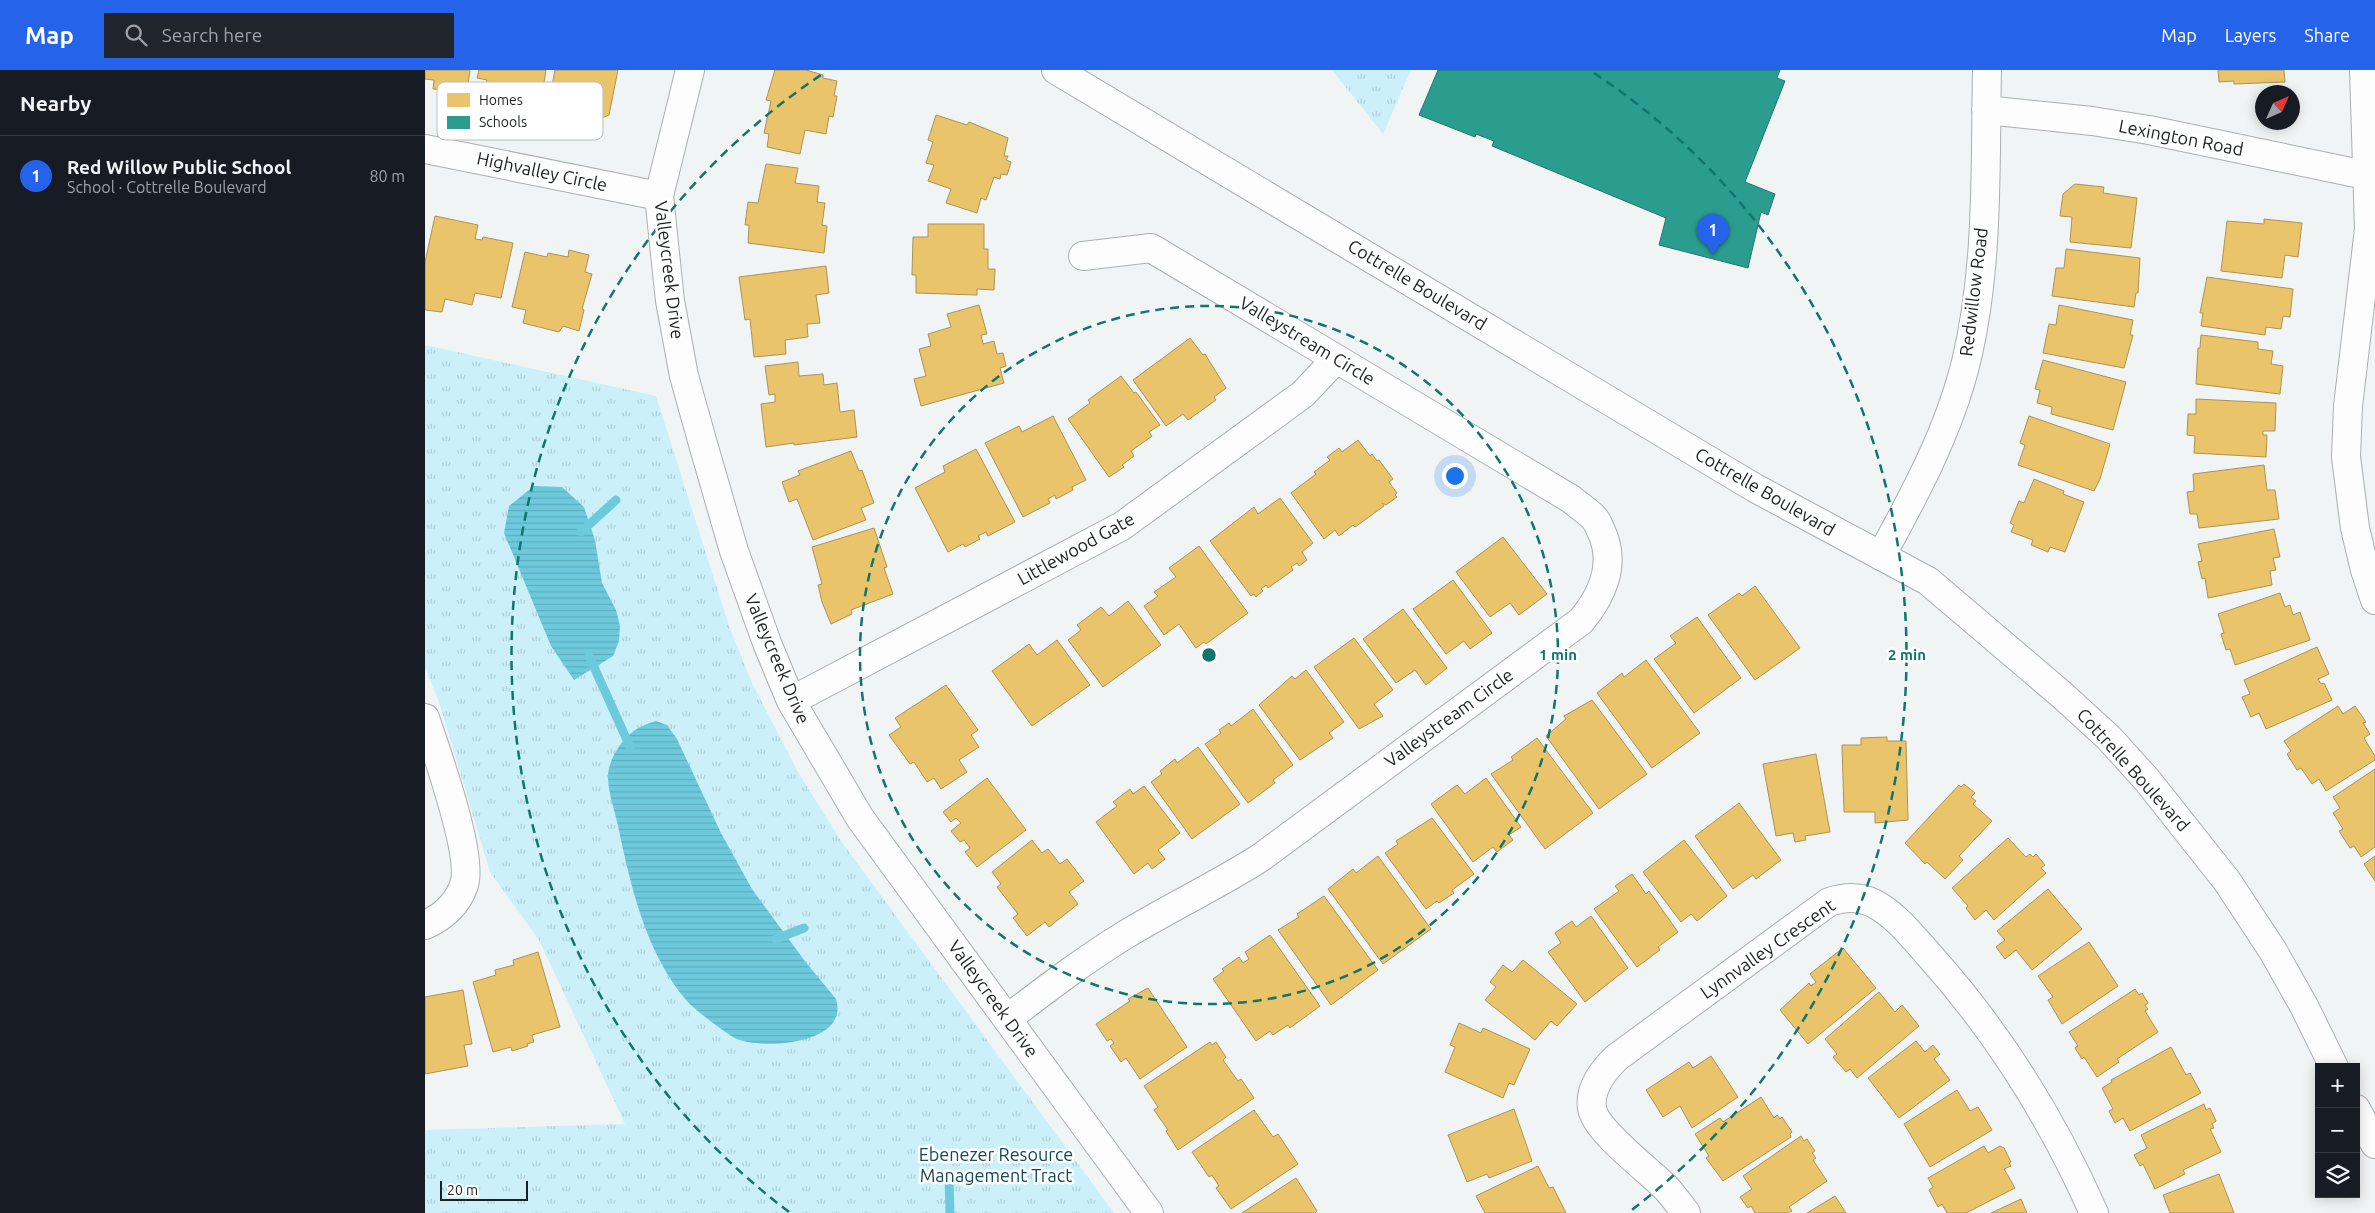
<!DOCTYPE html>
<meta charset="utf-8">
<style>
:root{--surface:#171b24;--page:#20242c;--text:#f1f3f6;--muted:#9ea1a6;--line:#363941;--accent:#2563eb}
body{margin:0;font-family:Ubuntu,sans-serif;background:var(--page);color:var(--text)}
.controls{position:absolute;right:15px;bottom:15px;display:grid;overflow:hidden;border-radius:0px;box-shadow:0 2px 12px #0003}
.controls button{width:45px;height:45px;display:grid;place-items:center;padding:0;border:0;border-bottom:1px solid var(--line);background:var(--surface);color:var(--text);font:25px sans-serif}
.compass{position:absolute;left:1830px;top:15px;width:45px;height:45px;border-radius:50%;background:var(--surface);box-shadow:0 2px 12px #0003;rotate:45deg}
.scale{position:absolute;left:15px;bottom:12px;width:88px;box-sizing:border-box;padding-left:5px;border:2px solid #1e2121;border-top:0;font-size:14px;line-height:18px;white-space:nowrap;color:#1e2121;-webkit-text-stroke:4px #fff;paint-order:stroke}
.you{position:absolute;left:1029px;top:405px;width:18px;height:18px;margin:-12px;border:4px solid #fff;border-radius:50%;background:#1a73e8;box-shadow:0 0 0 8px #1a73e833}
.badge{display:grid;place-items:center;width:32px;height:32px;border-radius:50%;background:var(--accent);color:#fff;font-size:16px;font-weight:700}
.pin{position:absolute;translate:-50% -41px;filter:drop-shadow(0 1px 2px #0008)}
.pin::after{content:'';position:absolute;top:26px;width:18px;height:15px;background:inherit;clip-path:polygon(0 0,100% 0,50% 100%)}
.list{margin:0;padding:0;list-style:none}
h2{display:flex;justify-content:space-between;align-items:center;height:65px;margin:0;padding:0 20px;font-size:21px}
h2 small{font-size:16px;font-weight:400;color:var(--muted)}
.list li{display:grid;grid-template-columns:32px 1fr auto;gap:15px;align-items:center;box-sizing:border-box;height:80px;padding:0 20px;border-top:1px solid var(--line)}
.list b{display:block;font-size:19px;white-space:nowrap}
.list p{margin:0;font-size:16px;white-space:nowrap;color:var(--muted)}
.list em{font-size:16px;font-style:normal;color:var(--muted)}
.icon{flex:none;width:28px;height:28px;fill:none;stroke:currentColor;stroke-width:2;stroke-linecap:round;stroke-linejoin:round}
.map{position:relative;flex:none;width:1950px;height:1143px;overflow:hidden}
header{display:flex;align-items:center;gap:30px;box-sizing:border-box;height:70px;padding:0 25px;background:var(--accent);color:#fff}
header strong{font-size:24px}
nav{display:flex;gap:28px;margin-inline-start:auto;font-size:18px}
.search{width:350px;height:45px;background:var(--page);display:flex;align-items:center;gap:12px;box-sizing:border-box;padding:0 18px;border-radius:0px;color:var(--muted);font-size:19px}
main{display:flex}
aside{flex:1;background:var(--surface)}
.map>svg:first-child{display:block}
.park{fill:url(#park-tufts)}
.water{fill:url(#water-rules)}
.homes{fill:#e9c46a;stroke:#ac9354}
.schools{fill:#2a9d8f;stroke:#26786e}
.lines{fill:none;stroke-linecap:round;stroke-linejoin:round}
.stream{stroke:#6dcadd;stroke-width:9}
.street-casing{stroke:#abaeaf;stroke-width:30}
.secondary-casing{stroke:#abaeaf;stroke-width:30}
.street{stroke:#fdfdfe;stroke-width:28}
.secondary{stroke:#fdfdfe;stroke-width:28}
.ring{fill:none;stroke:#0f766e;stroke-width:2.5;stroke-dasharray:9 6}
.labels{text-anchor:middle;stroke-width:5;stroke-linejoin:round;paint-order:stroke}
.street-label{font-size:18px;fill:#1e2121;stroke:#fff}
.park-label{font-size:18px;fill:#134a55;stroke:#fff}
.key{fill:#fff;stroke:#bcbcbc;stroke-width:1}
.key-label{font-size:14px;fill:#1e2121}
.centre{fill:#0f766e;stroke:#fff;stroke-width:2.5}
.ring-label{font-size:15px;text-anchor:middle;font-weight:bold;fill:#0f766e;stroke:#fff;stroke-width:5;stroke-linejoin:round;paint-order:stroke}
</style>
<header>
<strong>Map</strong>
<div class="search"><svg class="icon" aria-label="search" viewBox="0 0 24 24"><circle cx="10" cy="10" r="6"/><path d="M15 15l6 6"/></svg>Search here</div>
<nav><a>Map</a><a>Layers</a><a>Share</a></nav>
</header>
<main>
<aside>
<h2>Nearby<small></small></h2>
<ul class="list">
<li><span class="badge">1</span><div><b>Red Willow Public School</b><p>School · Cottrelle Boulevard</p></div><em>80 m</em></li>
</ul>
</aside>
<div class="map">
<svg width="1950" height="1143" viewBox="0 0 1950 1143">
<defs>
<pattern id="park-tufts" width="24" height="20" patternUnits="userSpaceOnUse" patternTransform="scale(1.25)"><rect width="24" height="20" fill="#ccf0fa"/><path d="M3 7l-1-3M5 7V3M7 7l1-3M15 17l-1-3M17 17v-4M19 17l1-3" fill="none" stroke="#afced6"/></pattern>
<pattern id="water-rules" width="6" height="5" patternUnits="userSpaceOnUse" patternTransform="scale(1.25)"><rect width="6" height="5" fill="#6dcadd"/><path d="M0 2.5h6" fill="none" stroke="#5eadbd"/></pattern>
</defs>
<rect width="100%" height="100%" fill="#f1f4f5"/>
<path class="park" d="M907,0H986L958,64Z
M0,275L231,326L305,559L328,615L373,702L416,771L689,1143H0V1060L200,1054L114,870L65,802L15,635L0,597Z"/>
<path class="water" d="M109,416L137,417L159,437L170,470L177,513L191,540L195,556L194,571L188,586L149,610L126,576L79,463L84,436Z
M231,651L242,655L252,669L296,763L327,819L379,890L411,929C425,974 340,980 312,969C304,966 266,937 261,930C220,881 206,817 193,756C190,741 183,723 183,707C183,690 196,670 210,660C216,656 224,653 231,651Z"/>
<path class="homes" d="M0,0H45L42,21L8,19L9,10L0,9Z
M54,0H121L116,31L76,23L74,32L59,29L62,10L52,8Z
M130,0H193L184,45L177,48L162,45V40L124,32Z
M350,0H381L398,5V8L412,11L409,26H412L408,47L404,46L401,64L380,60L375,84L342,77L344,64L339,63L346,31L341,30Z
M1793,0H1859L1860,12L1809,14V11L1794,12Z
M511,45L542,55L544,52L583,68L579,86H583L581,90L586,92L582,105L576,104L575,109L569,107L561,130L556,128L552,143L521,133L526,119L503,111L509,95L501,93L508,72L503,70Z
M341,94L373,98L370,113L394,116L392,132L400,133L397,155L402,156L399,183L323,173L324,155H320L323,132L333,133Z
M1650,114L1679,117L1678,123L1712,128L1706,178L1645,172L1647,147L1635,146L1638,124Z
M10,146L53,155L50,169L57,170L58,167L88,173L76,228L50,223L47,235L20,229L17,242L0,240V192Z
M1839,149L1877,153L1873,187L1860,185L1857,208L1796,201L1802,151L1839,154Z
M503,154H559V179H563V199H570L569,220L552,219V225L491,223V205H487L488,167H503Z
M1641,179L1715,188L1713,223H1711L1709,237L1627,226L1631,198H1639Z
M144,180L164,185L160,202L167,204L157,239L159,240L154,261L138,256L134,262L98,253L101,240L87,237L100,182L122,187L123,183L143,187Z
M401,196L404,223L391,225L395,253L382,254L383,267L360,270L361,284L329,287L325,249L320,250L314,207Z
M1782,207L1868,219L1865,247L1858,246L1856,259L1841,257L1840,265L1776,256L1778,243H1775Z
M554,235L562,264L556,265L558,274L569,271L572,284L578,283L581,296L575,298L579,313L496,336L489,309L501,306L494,279L506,276L503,264L526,257L522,244Z
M1634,235L1708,250L1705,265H1708L1699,298L1618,283L1624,254L1631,255Z
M1776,265L1833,272V279L1848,281L1846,294L1858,296L1855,324L1771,314L1773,278H1775Z
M765,268L778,285L780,284L801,318L789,327L791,330L763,350L758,344L741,356L708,310Z
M1618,290L1701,312L1688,360L1626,344L1627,337L1612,333L1615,320L1610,319Z
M373,292L374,306L398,304L399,315L412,313L415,342L429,340L432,367L369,375V373L341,377L336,334L350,332V324L344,325L340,296Z
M696,306L709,323L711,322L735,355L724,362L727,366L706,381L709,386L697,395L699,397L684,407L643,349L665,333L663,330Z
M1771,329L1851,333L1850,361H1838V365H1842L1841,387L1769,383L1770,366L1762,365L1763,344H1771Z
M628,346L661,410L647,417L648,420L631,429L630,425L623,429L625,433L598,447L560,373L594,356L597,362Z
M1604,346L1685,374L1675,409L1669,421L1593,395L1600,375L1595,373Z
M933,370L945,386L947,384L952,391L954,390L968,409L964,412L972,423L970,425L972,427L961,435L957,433L959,436L930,457L928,455L914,466L910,460L899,469L866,423L891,404L889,402L905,390L902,387L914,378L917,382Z
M551,379L590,452L563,466L561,462L553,466L555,469L540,477L538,474L523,482L490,418L520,402L518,396Z
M426,381L434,401L437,400L449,433L436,438L441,450L388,470L372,429L364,432L357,412L375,405L373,401Z
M1839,395L1842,420H1850L1854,449L1774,458L1772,444H1765L1762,422L1769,421L1768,404Z
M1609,409L1639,421L1638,424L1659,432L1640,482L1625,477L1623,482L1606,475L1608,470L1586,462L1589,455L1585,453L1594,431L1599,433Z
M855,428L888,473L877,482L882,490L874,496L872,493L866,497L868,500L843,518L841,515L836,519L838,521L831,527L829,524L826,526L785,471L829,437L833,444Z
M449,458L462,497L459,498L468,524L426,540L427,544L406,554L397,532L393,515L397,514L387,477Z
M1849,459L1855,487L1848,488L1851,500L1845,501L1847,515L1783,528L1780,508L1777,509L1773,492L1777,491L1773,474Z
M1078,467L1122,524L1094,545L1085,533L1065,547L1031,502Z
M774,476L823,543L781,574L779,572L771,578L754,554L739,565L719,536L733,526L729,522L751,507L744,498Z
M1028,510L1067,563L1045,579L1039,571L1021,584L988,539Z
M1330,516L1375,578L1330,610L1283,545L1314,523L1317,526Z
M1855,523L1860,537L1865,535L1868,545L1875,542L1885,570L1810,595L1805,579L1801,580L1796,564L1799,563L1793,544Z
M703,531L736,575L678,617L643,570L656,560L652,555L676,537L684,546Z
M978,539L1022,598L1001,615L990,600L971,613L938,569Z
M1272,547L1316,608L1269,643L1229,589L1251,573L1245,566Z
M929,568L968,620L949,634L958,646L934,659L889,597Z
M632,570L665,615L607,656L567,601L604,574L612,585Z
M1892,577L1904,604L1893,609L1896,614L1899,613L1907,630L1841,659L1834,643L1826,647L1817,627L1825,624L1819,610Z
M1221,590L1275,663L1227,698L1172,623L1197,603L1199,607Z
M881,600L919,652L904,663L908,668L875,690L834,635L867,606L870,609Z
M521,615L553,660L546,665L554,677L534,690L542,702L516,719L509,708L502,712L489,692L485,694L464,665L476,657L470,648Z
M1167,630L1222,704L1174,739L1121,666L1141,649L1139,646Z
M1913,636L1918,644L1930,636L1941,652L1938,653L1945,664L1939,668L1950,686V690L1901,721L1894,709L1887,714L1876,698L1872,700L1862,684L1866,681L1859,671Z
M828,639L868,695L848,710L850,713L823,733L780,674L796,663L794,660L804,653L806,656Z
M1462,667V671H1481L1483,750L1450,753V742H1419L1417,675H1436V668Z
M1112,668L1168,743L1120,779L1066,704L1088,690L1086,687Z
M773,677L815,734L767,769L726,712L737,704L735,701L750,689L752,693Z
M1391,684L1405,762L1380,766L1381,770L1370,772L1368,763L1351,766L1338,694Z
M1950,699V777L1936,787L1929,776L1925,778L1914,761L1918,759L1908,743L1915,738L1908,727Z
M562,708L601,760L552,797L540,782L545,778L539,770L535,772L526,761L536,753L531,748L526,752L518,742Z
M1061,708L1096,757L1084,765L1088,770L1072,782L1068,777L1048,792L1006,734L1032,715L1040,724Z
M1539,714L1550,723L1546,727L1551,731L1548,734L1567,751L1534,786L1538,790L1520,809L1502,792L1500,794L1480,773L1534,715L1536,717Z
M719,716L755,763L733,780L740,789L727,799L723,793L709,804L671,752L692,736L688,732L705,719L708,724Z
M1314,733L1356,790L1331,809L1328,805L1308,819L1270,766Z
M1007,748L1049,804L1027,820L1029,823L1014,833L1012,831L1001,839L960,783L973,774L971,771Z
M1583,768L1601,787L1605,784L1608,787L1611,784L1620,795L1616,798L1621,803L1569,850L1561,840L1550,850L1541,838L1543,836L1527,818Z
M607,770L617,783L623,779L635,794L642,789L659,811L644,822L653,834L624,857L620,852L602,866L588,848L593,844L572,817L576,814L567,802Z
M1259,770L1302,826L1272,851L1266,844L1256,852L1218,802Z
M953,786L1006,859L958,894L903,819L928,799L931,803Z
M1950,786V811L1939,794Z
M1207,804L1221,824L1224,821L1253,862L1233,877L1235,880L1212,897L1169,839L1194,821L1190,816Z
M1623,819L1657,859L1607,900L1591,880L1580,889L1571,877L1580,870L1572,861Z
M899,826L953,900L906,935L853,860L874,847L872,844Z
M1166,846L1203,898L1160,932L1123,882L1136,873L1130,863L1147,851L1151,857Z
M845,865L895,936L865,958L863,955L848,965L845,961L831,971L788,909L799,901L797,899L814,887L818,893L824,889L820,882Z
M1664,872L1693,916L1637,954L1623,930L1628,927L1613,906Z
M1418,878L1451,918L1383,974L1355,940L1384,913L1386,916L1391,912L1385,904Z
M113,882L135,957L107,965L109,972L102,974L103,976L87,981L86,977L68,982L48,912L71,905L70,900L89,895L88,890Z
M1098,890L1152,934L1132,956L1126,951L1110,970L1060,930L1071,917L1065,912L1078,895L1087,902Z
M723,918L762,977L715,1009L701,988L696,992L685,976L689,973L686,969L682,971L671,954L705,931L703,929Z
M1710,919L1714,925L1717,923L1723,933L1720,935L1723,939L1720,941L1733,962L1692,989L1694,992L1672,1007L1659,987L1657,989L1650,978L1653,976L1644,962Z
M38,920L47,974L39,975L43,996L0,1004V927Z
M1454,922L1470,942L1477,935L1494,956L1432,1008L1425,999L1421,1002L1408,987L1412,984L1400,969Z
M1034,953L1056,963L1058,958L1105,979L1089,1015L1084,1013L1078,1028L1020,1002L1030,977L1025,975Z
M1491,971L1500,982L1508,975L1515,984L1509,989L1525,1010L1474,1048L1443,1008Z
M785,972L787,975L791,972L801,987L798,990L813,1011L816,1009L829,1028L753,1080L741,1061L743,1060L729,1040L733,1037L719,1016Z
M1746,977L1761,1005L1765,1003L1776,1023L1705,1061L1698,1048L1690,1053L1684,1041L1688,1039L1677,1018L1687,1012L1686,1010Z
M1286,986L1313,1027L1267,1058L1255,1036L1238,1047L1221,1020L1264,992L1268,998Z
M1532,1020L1545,1041L1553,1037L1567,1060L1505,1097L1479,1054Z
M1336,1027L1349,1048L1352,1045L1355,1049L1357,1047L1367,1062L1365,1064L1366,1067L1298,1111L1281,1088L1284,1086L1270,1064L1295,1048L1298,1052Z
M1779,1034L1781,1040L1785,1038L1791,1051L1787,1054L1789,1058L1785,1059L1796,1082L1758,1100L1760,1104L1730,1119L1718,1094L1715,1096L1709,1085L1722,1078L1716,1065Z
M1089,1039L1107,1091L1064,1108L1062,1104L1042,1112L1023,1065Z
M829,1040L848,1067L853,1064L873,1094L806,1139L791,1118L794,1116L787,1105L784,1107L767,1082Z
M1376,1066L1379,1071L1382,1069L1390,1081L1387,1083L1391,1088L1388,1090L1402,1111L1364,1137L1367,1141L1364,1143H1330L1326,1136L1323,1138L1315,1127L1327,1119L1318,1106Z
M1559,1076L1563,1083L1575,1076L1579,1078L1586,1092L1584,1093L1586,1096L1579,1099L1590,1118L1541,1143H1522L1517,1134L1513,1137L1504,1120L1508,1117L1503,1108Z
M1113,1096L1124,1118L1128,1117L1141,1143H1060L1051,1126Z
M1794,1104L1809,1143H1745L1738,1125Z
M871,1108L892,1141L890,1143H817Z
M1410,1126L1421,1143H1382Z
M1596,1129L1602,1143H1566Z"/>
<path class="schools" d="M1013,0H1355L1352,8L1360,11L1320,112L1350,124L1343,145L1336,142L1323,198L1234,175L1241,148L1067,76L1069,71L1051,64L1050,67L994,45Z"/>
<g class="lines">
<path class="stream" d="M156,462L191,430
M164,586L206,679
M351,869L379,858
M524,1105L525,1143"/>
<g class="street-casing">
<path id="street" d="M265,0L234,126L245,231L259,306L278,374L309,481L342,573L366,631L435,748L724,1143
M1939,0L1944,159L1923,336L1921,387L1930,458L1940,500L1950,530
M1561,40L1667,51L1724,60L1950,107
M0,79L234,126
M1456,486C1490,424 1524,361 1541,292C1564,197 1560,97 1562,0
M366,631L697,456L878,324L911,289
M0,648C11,681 49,786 39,815C32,835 18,847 0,855
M582,949C620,920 659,890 700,865C744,838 791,816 835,788L1156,551C1177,526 1191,495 1177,463C1175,459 1173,453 1170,449C1164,442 1154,436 1146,429L726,178L658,186
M1261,1143C1255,1135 1249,1127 1242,1119C1225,1101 1170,1061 1167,1038C1164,1018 1178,1001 1191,988L1404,832C1420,827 1433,826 1448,833C1470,844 1488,867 1504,885C1573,962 1627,1048 1669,1143"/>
</g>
<g class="secondary-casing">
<path id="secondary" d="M631,0L1330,418L1503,511L1637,625L1684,668L1722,710L1802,811L1848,881L1879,936L1909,997
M1931,1039L1950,1074"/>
</g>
<use href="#street" class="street"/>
<use href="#secondary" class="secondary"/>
</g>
<g class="ring">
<circle cx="784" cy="585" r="349"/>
<path d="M364 1142A698 698 0 0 1 399 3M1169 3A698 698 0 0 1 1204 1142"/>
</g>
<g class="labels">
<g class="street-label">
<text transform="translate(1756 68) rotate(11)" y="6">Lexington Road</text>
<text transform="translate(117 102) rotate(12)" y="6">Highvalley Circle</text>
<text transform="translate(244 200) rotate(83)" y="6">Valleycreek Drive</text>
<text transform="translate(992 215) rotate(31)" y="6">Cottrelle Boulevard</text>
<text transform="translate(1549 222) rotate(-83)" y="6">Redwillow Road</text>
<text transform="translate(882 271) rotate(31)" y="6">Valleystream Circle</text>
<text transform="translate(1340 422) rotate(30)" y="6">Cottrelle Boulevard</text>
<text transform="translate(651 479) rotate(-29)" y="6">Littlewood Gate</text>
<text transform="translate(352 589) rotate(67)" y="6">Valleycreek Drive</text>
<text transform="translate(1024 648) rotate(-36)" y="6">Valleystream Circle</text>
<text transform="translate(1708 700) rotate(48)" y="6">Cottrelle Boulevard</text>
<text transform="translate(1343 879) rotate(-35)" y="6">Lynnvalley Crescent</text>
<text transform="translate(568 929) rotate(54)" y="6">Valleycreek Drive</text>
</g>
<g class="park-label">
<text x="571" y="1091">Ebenezer Resource<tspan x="571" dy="21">Management Tract</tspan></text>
</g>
</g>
<rect x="12" y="12" width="166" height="58" rx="8" class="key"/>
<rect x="22" y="23" width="23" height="14" fill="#e9c46a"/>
<rect x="22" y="46" width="23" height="13" fill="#2a9d8f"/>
<g class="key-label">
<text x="54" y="35">Homes</text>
<text x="54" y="57">Schools</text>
</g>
<circle cx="784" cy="585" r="8" class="centre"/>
<g class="ring-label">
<text x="1133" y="590">1 min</text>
<text x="1482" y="590">2 min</text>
</g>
</svg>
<div class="controls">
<button>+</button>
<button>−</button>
<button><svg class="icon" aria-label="layers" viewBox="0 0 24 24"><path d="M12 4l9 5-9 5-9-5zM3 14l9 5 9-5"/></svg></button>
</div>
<svg class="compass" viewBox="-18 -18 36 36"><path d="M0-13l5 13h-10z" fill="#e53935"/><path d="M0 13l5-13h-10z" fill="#9ea1a6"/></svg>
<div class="scale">20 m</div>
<div class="you"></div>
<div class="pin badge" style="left:1288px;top:185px">1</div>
</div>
</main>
